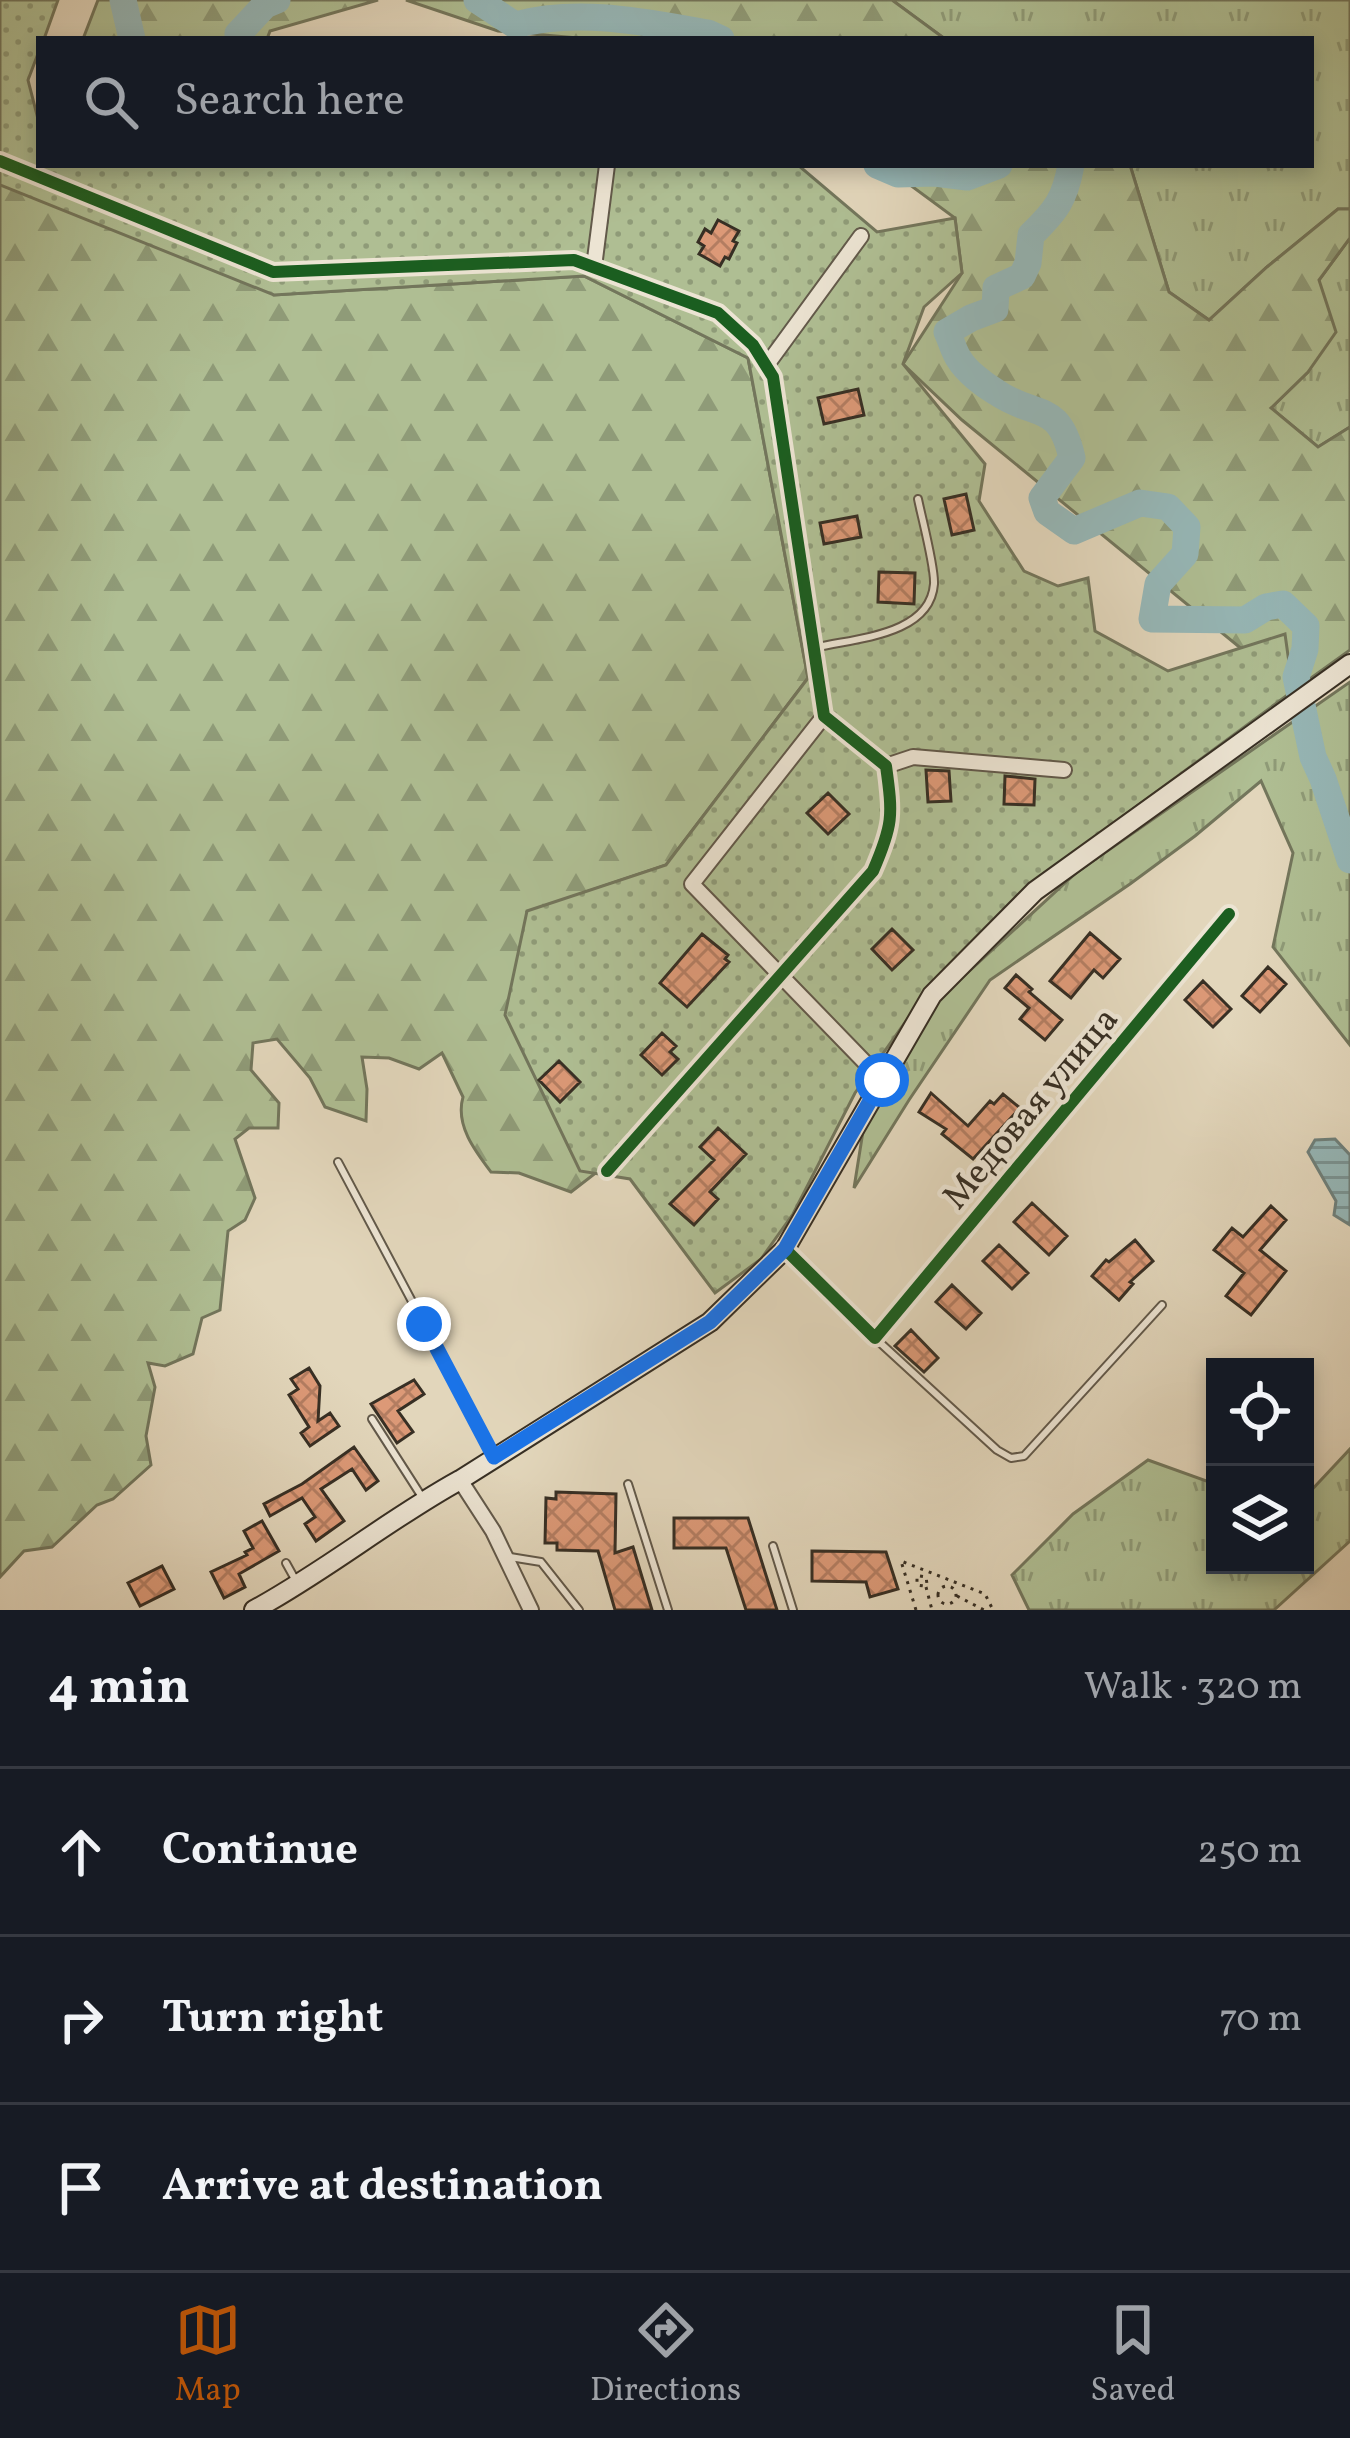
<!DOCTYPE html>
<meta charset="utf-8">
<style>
:root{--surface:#171b24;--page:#20242c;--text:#f1f3f6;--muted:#9ea1a6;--line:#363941;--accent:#b45309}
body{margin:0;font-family:Vollkorn,serif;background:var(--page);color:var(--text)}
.controls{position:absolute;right:36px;bottom:36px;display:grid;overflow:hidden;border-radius:0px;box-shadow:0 6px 18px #0003}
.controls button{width:108px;height:108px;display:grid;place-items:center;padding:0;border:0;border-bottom:3px solid var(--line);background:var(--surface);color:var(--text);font:60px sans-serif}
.stop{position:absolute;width:36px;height:36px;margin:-27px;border:9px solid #1a73e8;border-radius:50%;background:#fff}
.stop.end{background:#1a73e8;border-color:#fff;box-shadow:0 3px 12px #0008}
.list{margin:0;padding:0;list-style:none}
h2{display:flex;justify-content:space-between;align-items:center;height:156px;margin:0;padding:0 48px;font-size:51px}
h2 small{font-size:39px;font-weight:400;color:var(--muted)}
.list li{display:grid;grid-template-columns:78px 1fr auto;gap:36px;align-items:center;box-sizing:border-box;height:168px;padding:0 48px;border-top:3px solid var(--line)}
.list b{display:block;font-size:45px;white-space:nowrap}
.list em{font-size:39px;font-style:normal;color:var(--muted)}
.icon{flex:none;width:66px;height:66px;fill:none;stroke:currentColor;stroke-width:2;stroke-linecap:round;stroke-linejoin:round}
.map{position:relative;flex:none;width:1350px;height:1610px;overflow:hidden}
.search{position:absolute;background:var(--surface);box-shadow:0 6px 18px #0003;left:36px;right:36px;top:36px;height:132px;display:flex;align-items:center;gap:30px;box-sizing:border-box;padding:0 42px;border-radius:0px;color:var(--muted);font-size:45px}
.sheet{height:660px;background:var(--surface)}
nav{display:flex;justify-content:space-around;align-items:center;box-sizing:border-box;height:168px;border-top:3px solid var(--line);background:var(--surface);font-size:33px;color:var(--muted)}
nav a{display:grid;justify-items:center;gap:6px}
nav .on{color:var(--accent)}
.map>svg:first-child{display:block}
.grass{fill:url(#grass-tufts);stroke:#73765c;stroke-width:3}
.forest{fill:url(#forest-firs);stroke:#73765c;stroke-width:3}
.garden{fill:url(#garden-dots);stroke:#73765c;stroke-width:3}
.water{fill:url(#water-rules);stroke:#70817c;stroke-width:3}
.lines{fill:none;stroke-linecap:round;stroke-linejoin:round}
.river{stroke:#96b7b7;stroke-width:27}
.building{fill:url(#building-cross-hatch);stroke:#372f24;stroke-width:3}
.lane-casing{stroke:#62594a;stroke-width:10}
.street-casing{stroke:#62594a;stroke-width:18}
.secondary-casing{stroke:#372f24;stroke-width:22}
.path{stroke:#372f24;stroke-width:3;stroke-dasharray:3 6;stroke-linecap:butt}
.lane{stroke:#ece4d3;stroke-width:6}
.street{stroke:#ece4d3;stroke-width:14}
.secondary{stroke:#ece4d3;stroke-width:18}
.cycleway-casing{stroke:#ece4d3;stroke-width:20}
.cycleway{stroke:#1b5e20;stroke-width:12}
.route{stroke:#1a73e8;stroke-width:15}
.labels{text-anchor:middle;stroke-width:9;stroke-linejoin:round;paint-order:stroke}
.street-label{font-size:36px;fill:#372f24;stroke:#ece4d3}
</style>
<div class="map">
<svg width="1350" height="1610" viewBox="0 0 1350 1610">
<defs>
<pattern id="grass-tufts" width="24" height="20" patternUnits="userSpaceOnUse" patternTransform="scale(3)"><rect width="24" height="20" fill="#afbe93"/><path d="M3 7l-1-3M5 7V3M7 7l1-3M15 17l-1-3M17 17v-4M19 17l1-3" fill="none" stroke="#8f9b78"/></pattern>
<pattern id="forest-firs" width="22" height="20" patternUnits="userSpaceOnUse" patternTransform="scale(3)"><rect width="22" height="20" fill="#afbe93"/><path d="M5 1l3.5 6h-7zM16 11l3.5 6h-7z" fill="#8f9b78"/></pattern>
<pattern id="garden-dots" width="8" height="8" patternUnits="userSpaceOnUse" patternTransform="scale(3)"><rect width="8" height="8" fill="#afbe93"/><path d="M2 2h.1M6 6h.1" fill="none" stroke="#8f9b78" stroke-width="1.8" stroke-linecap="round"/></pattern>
<pattern id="water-rules" width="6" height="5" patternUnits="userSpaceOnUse" patternTransform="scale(3)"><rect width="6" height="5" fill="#96b7b7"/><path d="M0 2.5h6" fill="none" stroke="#7b9595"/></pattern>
<pattern id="building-cross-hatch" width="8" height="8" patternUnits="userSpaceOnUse" patternTransform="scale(3)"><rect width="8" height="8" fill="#dc9977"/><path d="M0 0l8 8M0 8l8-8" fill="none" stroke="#b37d61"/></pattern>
</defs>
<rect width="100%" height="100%" fill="#e2d6bb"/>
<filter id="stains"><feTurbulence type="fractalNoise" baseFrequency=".00167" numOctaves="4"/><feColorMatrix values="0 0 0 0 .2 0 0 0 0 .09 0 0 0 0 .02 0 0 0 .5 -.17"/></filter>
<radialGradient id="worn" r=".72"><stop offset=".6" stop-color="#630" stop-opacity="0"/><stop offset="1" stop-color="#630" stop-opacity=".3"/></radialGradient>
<path class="grass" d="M892,0H1350V209H1338L1267,267L1209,320L1169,292L1130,165H1311V39H945Z
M1350,238V427L1318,447L1271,408L1308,372L1319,280Z
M1350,682V1045L1273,947L1293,853L1261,781L1195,836L1130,884L990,980L909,1100L854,1188L864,1125L940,998L1077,872Z
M1350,1449V1541L1274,1610H1029L1012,1575L1073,1514L1148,1460L1215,1484V1565H1305V1497Z"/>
<path class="forest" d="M98,0H378L270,31L267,39H83Z
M406,0H892L945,39H589L498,31Z
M39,165H251L274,295L584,276L748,358L808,678L666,865L527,912L606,1165L571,1192L519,1173L491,1172C475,1151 455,1125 463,1097L442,1053L419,1069L389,1058L362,1057L367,1089L366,1121L325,1107L310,1078L277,1039L253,1043L251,1070L279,1103L278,1128H249L235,1139L255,1198L245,1220L228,1231L220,1310L202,1318L193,1354L165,1366L148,1363L155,1387L146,1436L151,1465L113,1499L97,1505L52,1547L24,1551L0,1577V176Z
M883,165H1130L1169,292L1209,320L1267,267L1338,209H1350V238L1319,280L1336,332L1308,372L1271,408L1318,447L1350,427V650L1293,691L962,420L903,364L962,273L955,218Z"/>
<path class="garden" d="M0,0H58L44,39H39V51L28,80L39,123V165H798L877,232L955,218L962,273L924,307L903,364L985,464L979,501L1024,571L1058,586L1088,578L1095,631L1168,671L1285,634L1293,691L1026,888L928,990L855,1093L793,1214L761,1259L715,1293L630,1179L580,1171L505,1015L527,911L666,865L808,678L748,358L584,276L274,295L0,185Z"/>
<path class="water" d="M1335,1139L1350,1155V1225L1334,1215L1336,1201L1308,1152L1315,1140Z"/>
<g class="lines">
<path class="river" d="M123,0L132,39
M477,0L515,25C580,8 643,22 708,33L721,39
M239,39L238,34L265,5L277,0
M877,165L898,174L935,173L967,177L999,165
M1071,165C1065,199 1056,211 1031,235L1028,263L1022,276L996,288L995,309L971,318L947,332C951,340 954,352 959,359C966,371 984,385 996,392C1035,419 1059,400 1072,458L1042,498L1047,512L1074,531L1140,503L1168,507L1187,527L1185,554L1158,584L1152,619L1245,620L1266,607L1283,604L1306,626L1305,649L1296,677L1313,757L1323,779L1350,860"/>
</g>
<path class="building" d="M718,220L739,231L733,241L737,243L729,259L725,257L720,266L699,254L704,246L698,242L705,229L711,233Z
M858,389L864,415L824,424L818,398Z
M966,494L974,530L952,535L944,499Z
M857,516L861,537L824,544L820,523Z
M879,572L915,573L914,604L878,602Z
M926,770L949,771L951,801L928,802Z
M1005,776L1035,779L1034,805L1004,804Z
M828,793L849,814L828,834L807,813Z
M892,929L913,950L892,970L872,949Z
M1090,933L1120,959L1103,978L1094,970L1071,998L1050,981Z
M702,934L728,955L725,959L729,962L687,1007L660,983Z
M1268,967L1286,984L1260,1012L1242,996Z
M1016,975L1032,989L1029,992L1062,1020L1045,1040L1020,1019L1029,1008L1005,988Z
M1203,981L1231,1009L1213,1027L1185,1000Z
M662,1033L676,1046L670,1052L678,1059L662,1075L641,1055Z
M559,1061L580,1082L560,1102L539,1080Z
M931,1093L968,1126L990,1101L994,1104L1003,1094L1020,1108L973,1159L942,1134L946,1129L919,1112Z
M718,1128L746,1154L710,1192L718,1199L694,1225L670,1204L714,1160L700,1147Z
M1032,1203L1067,1236L1049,1255L1014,1222Z
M1271,1206L1286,1220L1260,1250L1286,1271L1251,1315L1226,1296L1244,1273L1214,1250L1232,1228L1243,1237Z
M1135,1240L1153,1261L1130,1282L1133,1284L1119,1300L1092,1276L1106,1260L1109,1262Z
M999,1245L1028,1273L1012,1289L983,1261Z
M952,1285L981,1313L966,1329L936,1302Z
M911,1330L938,1358L924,1372L895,1346Z
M309,1368L320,1386L318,1421L330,1413L339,1426L310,1446L301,1433L309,1427L289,1395L298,1389L291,1379Z
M414,1380L424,1394L398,1411L413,1432L397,1443L371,1404Z
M354,1447L378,1481L366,1490L352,1469L321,1489L344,1521L316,1541L305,1524L315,1517L302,1498L270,1516L264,1504L302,1484Z
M556,1492L616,1494L615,1553L633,1547L652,1610H615L598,1551L557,1550V1543H545L546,1498L556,1499Z
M674,1518H748L777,1610H746L726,1548H674Z
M262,1521L279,1551L239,1574L245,1587L224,1598L211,1572L247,1555L245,1552L253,1548L244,1531Z
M812,1551L886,1552L898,1589L870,1597L866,1582L812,1581Z
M162,1566L174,1589L140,1606L128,1583Z"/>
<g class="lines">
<g class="lane-casing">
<path id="lane" d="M818,647C857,638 930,635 934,584C935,567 922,519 918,499
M338,1162L493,1454
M876,1339L997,1450L1011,1458L1024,1456L1162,1305
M372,1419L422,1497
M628,1484L668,1610
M773,1546L793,1610
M510,1557L541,1562L579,1610
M286,1563L296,1581"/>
</g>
<g class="street-casing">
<path id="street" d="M0,161L273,272L574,260L718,313L753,345L773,377L824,716L886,766C893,816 893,825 873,871L607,1171
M594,267L607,165
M766,366L861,236
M824,716L692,884L882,1080
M886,766L913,757L1064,770
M785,1249L875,1338L1229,914
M460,1480L493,1531L531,1610"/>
</g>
<g class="secondary-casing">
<path id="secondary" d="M254,1610C326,1571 389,1519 460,1480L710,1322L785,1249L932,995L1035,891L1350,664"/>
</g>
<path class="path" d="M920,1576L926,1577L927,1584L924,1586L917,1585V1578Z
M938 1595a9 9 0 1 1 18 0a9 9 0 1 1-18 0Z
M926,1587L932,1610
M957,1596L984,1610
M916,1610L901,1561L985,1594L993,1610"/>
<use href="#lane" class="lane"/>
<use href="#street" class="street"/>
<use href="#secondary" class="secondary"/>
<g class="cycleway-casing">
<path id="cycleway" d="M0,161L273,272L574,260L718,313L753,345L773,377L824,716L886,766C893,816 893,825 873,871L607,1171
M785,1249L875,1338L1229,914"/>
</g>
<use href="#cycleway" class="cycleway"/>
</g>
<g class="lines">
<path class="route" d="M424,1324L494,1457L710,1322L785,1249L882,1080"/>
</g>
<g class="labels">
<g class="street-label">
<text transform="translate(1029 1107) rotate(-50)" y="13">Медовая улица</text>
</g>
</g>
<rect width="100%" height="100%" filter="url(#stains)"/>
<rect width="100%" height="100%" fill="url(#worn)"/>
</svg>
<div class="controls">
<button><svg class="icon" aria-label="locate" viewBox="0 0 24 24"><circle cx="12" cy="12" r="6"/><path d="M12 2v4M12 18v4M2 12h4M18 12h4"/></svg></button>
<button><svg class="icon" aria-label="layers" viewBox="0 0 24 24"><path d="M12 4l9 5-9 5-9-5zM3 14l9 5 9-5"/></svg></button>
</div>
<div class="stop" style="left:882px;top:1080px"></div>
<div class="stop end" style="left:424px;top:1324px"></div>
<div class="search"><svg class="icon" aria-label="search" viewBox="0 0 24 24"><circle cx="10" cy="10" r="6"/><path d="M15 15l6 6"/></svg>Search here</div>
</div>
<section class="sheet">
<h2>4 min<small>Walk · 320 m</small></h2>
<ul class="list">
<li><svg class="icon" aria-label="ahead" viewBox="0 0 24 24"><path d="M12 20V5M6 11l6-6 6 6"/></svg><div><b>Continue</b></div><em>250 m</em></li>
<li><svg class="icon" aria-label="right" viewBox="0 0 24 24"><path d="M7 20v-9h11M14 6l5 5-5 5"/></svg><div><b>Turn right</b></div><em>70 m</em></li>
<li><svg class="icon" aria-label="arrive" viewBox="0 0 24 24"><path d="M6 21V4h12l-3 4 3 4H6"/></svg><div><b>Arrive at destination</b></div></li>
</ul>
</section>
<nav>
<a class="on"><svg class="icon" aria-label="map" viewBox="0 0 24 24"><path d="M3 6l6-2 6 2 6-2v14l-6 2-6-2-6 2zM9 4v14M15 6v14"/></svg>Map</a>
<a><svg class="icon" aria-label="directions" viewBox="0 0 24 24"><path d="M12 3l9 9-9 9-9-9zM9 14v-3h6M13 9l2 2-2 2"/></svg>Directions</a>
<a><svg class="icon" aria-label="saved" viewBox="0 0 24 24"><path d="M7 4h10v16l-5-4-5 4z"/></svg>Saved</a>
</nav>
